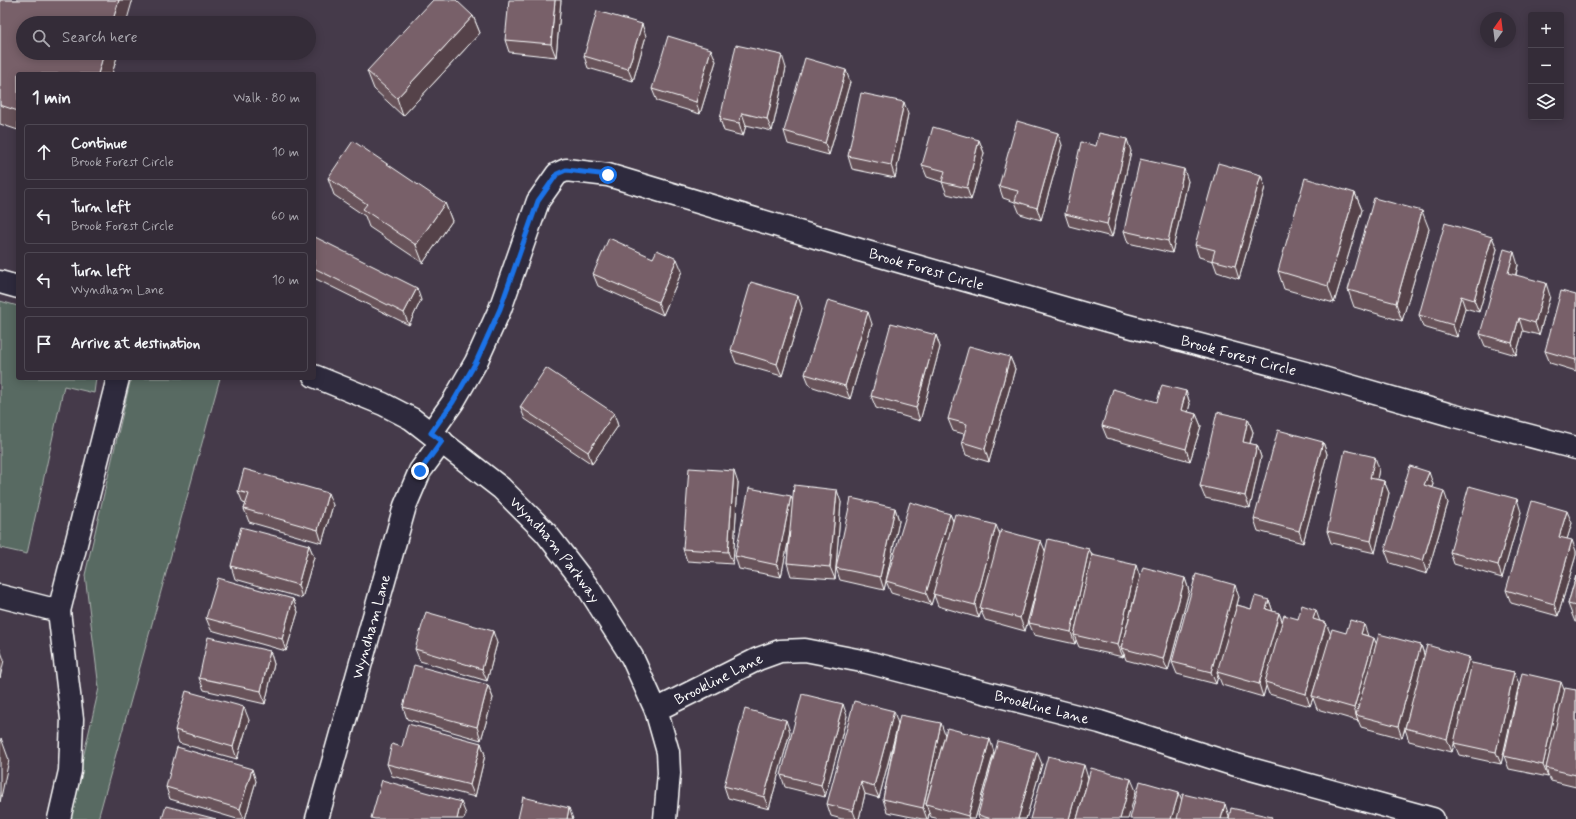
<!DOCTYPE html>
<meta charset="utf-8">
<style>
:root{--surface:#342c38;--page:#3f3843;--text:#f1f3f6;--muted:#a9a7ae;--line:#4e4853}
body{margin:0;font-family:Mynerve,sans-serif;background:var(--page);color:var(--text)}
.controls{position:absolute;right:12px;top:12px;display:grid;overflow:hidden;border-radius:4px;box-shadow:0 2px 10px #0003}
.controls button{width:36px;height:36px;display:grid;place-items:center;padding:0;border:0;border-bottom:1px solid var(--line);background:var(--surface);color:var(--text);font:20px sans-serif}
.compass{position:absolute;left:1480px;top:12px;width:36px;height:36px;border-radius:50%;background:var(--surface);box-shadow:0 2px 10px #0003;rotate:14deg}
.stop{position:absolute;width:12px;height:12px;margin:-9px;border:3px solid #1a73e8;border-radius:50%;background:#fff}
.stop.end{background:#1a73e8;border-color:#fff;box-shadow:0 1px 4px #0008}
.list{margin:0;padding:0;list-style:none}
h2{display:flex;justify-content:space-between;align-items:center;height:52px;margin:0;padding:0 16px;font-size:17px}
h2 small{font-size:13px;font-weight:400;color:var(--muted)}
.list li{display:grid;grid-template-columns:26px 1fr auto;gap:12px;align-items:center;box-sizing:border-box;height:56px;margin:0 8px 8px;padding:0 8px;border:1px solid var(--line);border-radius:4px}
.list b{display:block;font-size:15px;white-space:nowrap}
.list p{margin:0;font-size:13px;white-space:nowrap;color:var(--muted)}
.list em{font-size:13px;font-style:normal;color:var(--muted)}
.icon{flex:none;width:22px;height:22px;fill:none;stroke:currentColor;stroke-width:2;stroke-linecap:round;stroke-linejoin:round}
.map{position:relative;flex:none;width:1576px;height:819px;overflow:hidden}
.search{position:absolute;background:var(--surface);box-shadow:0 2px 10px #0003;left:16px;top:16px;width:300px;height:44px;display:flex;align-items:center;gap:10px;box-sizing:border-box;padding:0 14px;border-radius:22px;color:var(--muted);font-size:15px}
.panel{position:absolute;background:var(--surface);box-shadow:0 2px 10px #0003;left:16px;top:72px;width:300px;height:308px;border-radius:4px}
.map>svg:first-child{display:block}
.green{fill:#596a62;stroke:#acb4b0}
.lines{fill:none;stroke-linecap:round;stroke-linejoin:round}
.minor-casing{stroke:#fff;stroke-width:25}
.minor{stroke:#2f2a3d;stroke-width:22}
.wall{fill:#67535a;stroke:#fff}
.shaded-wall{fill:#54434a;stroke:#fff}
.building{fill:#786069;stroke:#fff}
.route{stroke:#1a73e8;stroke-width:5}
.labels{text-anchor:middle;stroke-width:3;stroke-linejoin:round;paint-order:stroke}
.street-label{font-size:15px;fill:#fff;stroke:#2f2a3d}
</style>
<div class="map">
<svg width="1576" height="819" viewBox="0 0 1576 819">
<rect width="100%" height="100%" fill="#453a4a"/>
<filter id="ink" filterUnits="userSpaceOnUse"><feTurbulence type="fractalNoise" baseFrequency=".025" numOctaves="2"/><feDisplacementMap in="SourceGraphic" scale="8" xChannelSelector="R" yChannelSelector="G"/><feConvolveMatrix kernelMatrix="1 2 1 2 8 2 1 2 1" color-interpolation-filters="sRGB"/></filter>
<g filter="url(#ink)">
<path class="green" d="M0,301L18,306V378H96L94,393L64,386L27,554L0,548Z
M131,378H220L98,819H69L99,688L85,575Z"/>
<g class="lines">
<g class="minor-casing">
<g id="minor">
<path d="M0,282L18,287"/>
<path id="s1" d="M314,376L383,404L412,419L501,488L546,533L587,586L632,657L656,710L668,752L669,773L665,819"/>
<path id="s2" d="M431,433L453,402L476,362L500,309L538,201L557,174L566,170L608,175L842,245L1106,320L1309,374L1451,415L1576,448"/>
<path d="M0,596L59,611L118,378"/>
<path d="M59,611L72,719L70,771L59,819"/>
<path id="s3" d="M656,710L758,659L780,651L805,650L867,662L1100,722L1229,763L1433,819"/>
<path id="s4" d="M317,819L405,506L420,471L442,441"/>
</g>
</g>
<use href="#minor" class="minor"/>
</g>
<path class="wall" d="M0,0H132V2L23,53H118L112,74H18V130L0,124Z
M561,0L556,57L509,52L505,40Z
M473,16L480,33L403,116L374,89L367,71Z
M646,36L633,81L588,68L584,56Z
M716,61L700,114L657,101L652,89Z
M786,68L772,131L746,125L743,136L724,131L720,119Z
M850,82L829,155L788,144L784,131Z
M908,114L895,178L852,169L848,156Z
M979,140L984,153L971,200L947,194L942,182L927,177L922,165Z
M1062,145L1041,220L1020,214L1015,202L1003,198L999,186Z
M1096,146L1131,151L1112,237L1069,226L1065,214Z
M1261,175L1265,187L1239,279L1217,272L1213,261L1199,257L1195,245Z
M328,178L445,203L452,221L423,263L369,227L365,216L334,195Z
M1188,181L1172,253L1128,243L1124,231Z
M1355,193L1362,210L1334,303L1284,289L1278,271Z
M1429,229L1402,321L1354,307L1348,290Z
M1492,237L1497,249L1479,312L1465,308L1457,337L1423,327L1419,315Z
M314,239L421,300L409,325L314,278Z
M653,258L682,271L663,315L598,286L593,274Z
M1518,265L1516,275L1550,296L1539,335L1523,331L1516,355L1485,346L1480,334Z
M1576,295V371L1550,363L1545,351Z
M802,308L782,376L736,363L731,350Z
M872,324L850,399L810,386L805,374Z
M936,335L940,347L920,421L876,408L871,396Z
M1010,357L1015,369L989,462L966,455L962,442L964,434L953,431L948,419Z
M1186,391L1190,404L1188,412L1196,414L1201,426L1190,461L1107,438L1102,426L1157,402Z
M520,407L614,413L618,426L592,464L525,419Z
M1248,419L1253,432L1250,444L1257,445L1261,457L1250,508L1205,498L1200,486Z
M1323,442L1327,454L1303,543L1258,531L1254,519Z
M1379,469L1377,479L1384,481L1389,493L1375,553L1331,543L1327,531Z
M738,483L733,564L687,561L683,549Z
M1433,484L1432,488L1448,503L1427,574L1390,563L1385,550Z
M238,491L333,505L322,543L249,522L244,509L246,504L243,503Z
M791,496L792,501L841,502L835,579L791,576L787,563L789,537L781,577L739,569L735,556Z
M895,508L899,521L884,590L840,580L836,568Z
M1521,512L1502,578L1454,564L1450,552Z
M950,514L953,521L1000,535L1041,541L1045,552L1089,549L1092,555L1140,577L1185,578L1189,591L1168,671L1126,660L1124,654L1123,657L1079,647L1076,640L1075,644L1034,635L1029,623L1041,572L1025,631L985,620L981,611L979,618L938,606L934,595L931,605L891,593L886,581Z
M1572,523L1567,539L1576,551V555L1558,616L1511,603L1506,590Z
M309,545L314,557L302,598L235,579L231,566Z
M1576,576V622H1575L1568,604Z
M1239,597L1237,605L1251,609L1269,600L1273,612L1279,613L1282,621L1298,619L1320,621L1326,623L1330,634L1346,633L1368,636L1376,644L1421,645L1424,654L1472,665L1514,672L1519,684L1501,764L1459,755L1454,743L1455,740L1452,752L1409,741L1405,729L1402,738L1361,727L1358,720V721L1317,709L1313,698L1310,706L1269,694L1266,686L1263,697L1222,685L1218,675L1216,684L1177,674L1172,662Z
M293,599L298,612L286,651L211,630L206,618Z
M497,643L487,681L420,661L415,649Z
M270,651L274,664L265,704L204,690L199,678Z
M488,685L493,698L481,740L407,719L403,707Z
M1564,690H1576V787L1551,781L1548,775V777L1509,769L1504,756Z
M847,716L825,797L785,787L781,775Z
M249,720L237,759L179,743L175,730Z
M898,723L945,735L994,752L975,819H940L931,817L929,813L928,819H922L887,812L883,799L897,728L879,798L865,794L859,819H842L831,816L827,804Z
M790,732L769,809L728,798L724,786Z
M481,743L485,755L475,797L392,776L387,764L402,747Z
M1042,764L1026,819H979L978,815Z
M256,781L245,819H237L170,799L166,787Z"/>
<path class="shaded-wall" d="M119,0H132V2L126,23H112Z
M555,0H561L556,57L551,44Z
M473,16L480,33L403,116L397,98Z
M642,24L646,36L633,81L628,69Z
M711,49L716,61L700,114L696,102Z
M104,53H118L112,74H98Z
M782,55L786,68L772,131L767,119Z
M846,70L850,82L829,155L825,143Z
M904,102L908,114L895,178L891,165Z
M742,113L746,125L743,136L739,123Z
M1058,133L1062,145L1041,220L1037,208Z
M1127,139L1131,151L1112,237L1107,224Z
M979,140L984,153L971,200L967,188Z
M1184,169L1188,181L1172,253L1168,241Z
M1261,175L1265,187L1239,279L1235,266Z
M1355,193L1362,210L1334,303L1328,286Z
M445,203L452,221L423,263L416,245Z
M1422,211L1429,229L1402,321L1396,303Z
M1492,237L1497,249L1479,312L1474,300Z
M1514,252L1518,265L1513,285L1508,273Z
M677,259L682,271L663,315L658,302Z
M1546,283L1550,296L1539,335L1535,323Z
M417,288L421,300L409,325L404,313Z
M798,296L802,308L782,376L777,364Z
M1461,296L1465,308L1457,337L1453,325Z
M868,312L872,324L850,399L845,386Z
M1519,318L1523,331L1516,355L1512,343Z
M936,335L940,347L920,421L916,408Z
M1010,357L1015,369L989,462L985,449Z
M1186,391L1190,404L1185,422L1181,410Z
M614,413L618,426L592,464L588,452Z
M1196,414L1201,426L1190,461L1186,449Z
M1248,419L1253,432L1247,454L1243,442Z
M1323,442L1327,454L1303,543L1299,531Z
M1257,445L1261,457L1250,508L1245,496Z
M1375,457L1379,469L1375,490L1370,478Z
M734,471L738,483L733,564L728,552Z
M1429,472L1433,484L1429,497L1424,485Z
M1384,481L1389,493L1375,553L1371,541Z
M837,490L841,502L835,579L830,567Z
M1444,491L1448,503L1427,574L1423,561Z
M328,493L333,505L322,543L318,530Z
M791,496L795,508L781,577L777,565Z
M1517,499L1521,512L1502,578L1498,565Z
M895,508L899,521L884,590L880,577Z
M1567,511L1572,523L1564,549L1559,537Z
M950,514L955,526L933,594L934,595L931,605L926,593Z
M996,525L1001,537L980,608L981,611L979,618L975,605Z
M1572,540L1576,551V555L1558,616L1554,604Z
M1041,541L1046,553L1025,631L1020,618Z
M309,545L314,557L302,598L298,585Z
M1089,549L1094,561L1074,635L1076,640L1075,644L1071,632Z
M1136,565L1140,577L1121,648L1124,654L1123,657L1118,645Z
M1185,578L1189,591L1168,671L1163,659Z
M1235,585L1239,597L1219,673L1217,672L1218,675L1216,684L1211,672Z
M293,599L298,612L286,651L282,639Z
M1269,600L1273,612L1266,609Z
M1316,610L1320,622L1313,619Z
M1279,613L1284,626L1265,682L1266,686L1263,697L1259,684Z
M1326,623L1331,635L1312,696L1313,698L1310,706L1306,694Z
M1364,624L1368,636L1361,634Z
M493,631L497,643L487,681L482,669Z
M1374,638L1379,650L1356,715L1358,721L1354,708Z
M1421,645L1425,658L1402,738L1398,726Z
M0,649L4,660L0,678Z
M270,651L274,664L265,704L261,691Z
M1469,657L1473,669L1452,752L1447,739Z
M1514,672L1519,684L1501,764L1496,752Z
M1561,682L1566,694L1546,768L1548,775V777L1543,765Z
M488,685L493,698L481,740L477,727Z
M843,704L847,716L825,797L821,785Z
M244,707L249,720L237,759L233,747Z
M894,711L898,724L879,798L874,786Z
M786,720L790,732L769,809L764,797Z
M941,723L945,735L926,804L929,813L928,819H927L923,808Z
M1,738L9,760L0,802V745Z
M990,739L994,752L975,819H969L968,816Z
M481,743L485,755L475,797L470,785Z
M1037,752L1042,764L1026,819H1018Z
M1084,765L1088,778L1077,819H1069Z
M252,769L256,781L245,819H244L240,809Z
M1131,779L1136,791L1128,819H1120Z
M861,782L865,794L859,819H856L853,811Z
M1179,792L1183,804L1179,819H1171Z
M461,802L466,814L464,819H457Z
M1225,804L1229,816V819H1221Z
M569,808L573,819H567Z"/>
<path class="building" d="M0,0H119L112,23H23V53H104L98,74H18V111L0,105Z
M433,0H456L473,16L397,98L367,71Z
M509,0H555L551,44L505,40Z
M597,11L642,24L628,69L584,56Z
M668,36L711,49L696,102L652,89Z
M736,45L782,55L767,119L742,113L739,123L720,119Z
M805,58L846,70L825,143L784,131Z
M861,93L904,102L891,165L848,156Z
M1017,121L1058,133L1037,208L1015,201L1018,191L999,186Z
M933,127L979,140L967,188L942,182L945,171L922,165Z
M1099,133L1127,139L1107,224L1065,214L1081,142L1096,146Z
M353,141L445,203L416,245L363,209L367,204L328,178Z
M1140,159L1184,169L1168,241L1124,231Z
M1218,163L1261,175L1235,266L1212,260L1215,250L1195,245Z
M1305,178L1355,193L1328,286L1278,271Z
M1374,198L1422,211L1396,303L1348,290Z
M1445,223L1492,237L1474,300L1461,296L1453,325L1419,315Z
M315,237L417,288L404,313L314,268V239Z
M609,238L653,258L657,250L677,259L658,302L593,274Z
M1504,249L1514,252L1508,273L1546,283L1535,323L1519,318L1512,343L1480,334Z
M751,282L798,296L777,364L731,350Z
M1561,291L1576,295V360L1545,351Z
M828,300L868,312L845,386L805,374Z
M891,323L936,335L916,408L871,396Z
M969,346L1010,357L985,449L962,442L967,424L948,419Z
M546,368L614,413L588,452L520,407Z
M1162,385L1186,391L1181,410L1196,414L1186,449L1102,426L1113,389L1157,402Z
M1217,412L1248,419L1243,442L1257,445L1245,496L1200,486Z
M1278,430L1323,442L1299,531L1254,519Z
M1345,450L1375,457L1370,478L1384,481L1371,541L1327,531Z
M1410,466L1429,472L1424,485L1444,491L1423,561L1385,550Z
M689,468L734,471L728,552L683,549Z
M244,469L328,493L318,530L244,509L249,494L238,491Z
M794,485L837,490L830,567L787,563Z
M1469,486L1517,499L1498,565L1450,552Z
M749,488L791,496L777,565L735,556Z
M851,498L895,508L880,577L836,568Z
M1532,501L1567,511L1559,537L1572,540L1554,604L1506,590Z
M910,502L950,514L926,593L886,581Z
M955,514L996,525L975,605L933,594Z
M241,527L309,545L298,585L231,566Z
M1001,530L1041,541L1020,618L980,608Z
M1048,539L1089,549L1071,632L1029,623Z
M1092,555L1136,565L1118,645L1074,635Z
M1143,567L1185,578L1163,659L1121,648Z
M1196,574L1235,585L1211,672L1172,662Z
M1576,576V606L1568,604Z
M218,578L293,599L282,639L206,618Z
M1255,596L1269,600L1266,609L1279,613L1259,684L1217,672L1237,605L1251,609Z
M1302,605L1316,610L1313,619L1326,623L1306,694L1265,682L1284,615L1298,619Z
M426,612L493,631L482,669L415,649Z
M1350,620L1364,624L1361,634L1374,638L1354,708L1312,696L1332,629L1346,633Z
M1379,634L1421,645L1398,726L1356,715Z
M208,637L270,651L261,691L199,678Z
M1427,645L1469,657L1447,739L1405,728Z
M1472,663L1514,672L1496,752L1454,743Z
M414,665L488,685L477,727L403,707Z
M1522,673L1561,682L1543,765L1504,756Z
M1565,688L1576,690V775L1546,768Z
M186,691L244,707L233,747L175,730Z
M802,694L843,704L821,785L781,775Z
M854,701L894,711L874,786L861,782L853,811L827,804Z
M745,709L786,720L764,797L724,786Z
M900,715L941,723L923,808L883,799Z
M408,724L481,743L470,785L387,764L392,744L402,747Z
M947,728L990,739L968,816L926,804Z
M998,741L1037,752L1018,819H992L978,815Z
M177,747L252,769L240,809L166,787Z
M1048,756L1084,765L1069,819H1030Z
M1091,768L1131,779L1120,819H1077Z
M382,780L461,802L457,819H375L371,818Z
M1140,781L1179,792L1171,819H1130Z
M1183,794L1225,804L1221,819H1177Z
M523,797L569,808L567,819H518Z
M166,806L216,819H162Z
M1231,808L1272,817L1271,819H1229Z"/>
</g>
<g class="lines" filter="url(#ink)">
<path class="route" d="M420,471L442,441L431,433L453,402L476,362L500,309L538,201L557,174L566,170L608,175"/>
</g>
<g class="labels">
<g class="street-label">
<text dy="5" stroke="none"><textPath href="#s2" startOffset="674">Brook Forest Circle</textPath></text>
<text dy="5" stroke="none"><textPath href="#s2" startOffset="998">Brook Forest Circle</textPath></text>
<text dy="5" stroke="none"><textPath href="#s1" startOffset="302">Wyndham Parkway</textPath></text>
<text dy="5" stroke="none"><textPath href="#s4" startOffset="200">Wyndham Lane</textPath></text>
<text dy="5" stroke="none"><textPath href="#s3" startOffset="70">Brookline Lane</textPath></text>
<text dy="5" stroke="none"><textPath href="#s3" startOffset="406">Brookline Lane</textPath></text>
</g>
</g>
</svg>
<div class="controls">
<button>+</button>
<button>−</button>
<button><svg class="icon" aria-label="layers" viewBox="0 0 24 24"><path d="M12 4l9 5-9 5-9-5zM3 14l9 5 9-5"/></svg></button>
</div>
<svg class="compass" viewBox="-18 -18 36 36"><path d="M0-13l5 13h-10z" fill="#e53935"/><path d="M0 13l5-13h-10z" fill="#a9a7ae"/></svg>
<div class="stop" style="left:608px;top:175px"></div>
<div class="stop end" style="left:420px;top:471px"></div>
<div class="search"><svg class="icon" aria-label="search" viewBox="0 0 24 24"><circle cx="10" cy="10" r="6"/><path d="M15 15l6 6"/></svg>Search here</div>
<section class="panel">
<h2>1 min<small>Walk · 80 m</small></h2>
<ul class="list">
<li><svg class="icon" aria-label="ahead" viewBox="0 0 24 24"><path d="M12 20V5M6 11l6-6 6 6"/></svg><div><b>Continue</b><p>Brook Forest Circle</p></div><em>10 m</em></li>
<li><svg class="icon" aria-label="left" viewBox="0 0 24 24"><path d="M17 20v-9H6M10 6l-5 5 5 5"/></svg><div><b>Turn left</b><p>Brook Forest Circle</p></div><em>60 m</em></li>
<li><svg class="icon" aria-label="left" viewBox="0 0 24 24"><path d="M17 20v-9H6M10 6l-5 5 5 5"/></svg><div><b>Turn left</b><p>Wyndham Lane</p></div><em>10 m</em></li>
<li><svg class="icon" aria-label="arrive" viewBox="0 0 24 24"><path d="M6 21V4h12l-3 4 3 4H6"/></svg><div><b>Arrive at destination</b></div></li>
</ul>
</section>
</div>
